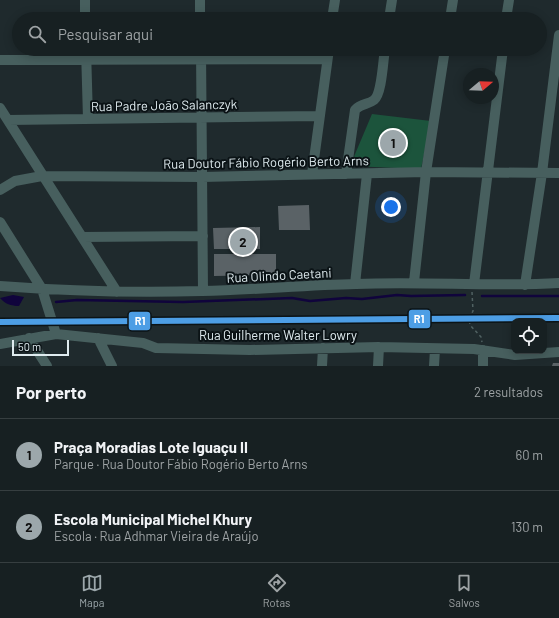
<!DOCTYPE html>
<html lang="pt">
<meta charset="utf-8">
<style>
:root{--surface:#172022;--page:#20282a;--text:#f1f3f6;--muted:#9ea3a5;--line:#363e40;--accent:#9ca7ab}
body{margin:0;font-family:Barlow,sans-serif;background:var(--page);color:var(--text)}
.controls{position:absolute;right:12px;bottom:12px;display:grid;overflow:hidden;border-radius:8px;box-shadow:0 2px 10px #0003}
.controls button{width:36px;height:36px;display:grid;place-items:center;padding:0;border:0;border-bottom:1px solid var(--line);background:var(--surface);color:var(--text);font:20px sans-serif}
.compass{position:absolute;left:463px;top:68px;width:36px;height:36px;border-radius:50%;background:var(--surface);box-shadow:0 2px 10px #0003;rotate:71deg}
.scale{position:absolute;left:12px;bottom:10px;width:57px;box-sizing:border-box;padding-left:4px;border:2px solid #dfebef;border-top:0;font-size:11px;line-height:14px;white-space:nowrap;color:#dfebef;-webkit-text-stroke:3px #0b1316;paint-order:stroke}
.you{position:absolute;left:391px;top:207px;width:14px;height:14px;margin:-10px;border:3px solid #fff;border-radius:50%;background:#1a73e8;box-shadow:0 0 0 6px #1a73e833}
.badge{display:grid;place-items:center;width:26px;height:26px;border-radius:50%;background:var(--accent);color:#111;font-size:13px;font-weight:700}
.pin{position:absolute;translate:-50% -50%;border:2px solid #fff;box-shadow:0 1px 4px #0006}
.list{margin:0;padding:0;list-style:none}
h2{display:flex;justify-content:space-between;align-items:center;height:52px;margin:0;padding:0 16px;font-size:17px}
h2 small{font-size:13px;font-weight:400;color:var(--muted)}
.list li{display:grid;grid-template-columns:26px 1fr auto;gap:12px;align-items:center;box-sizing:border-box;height:72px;padding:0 16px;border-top:1px solid var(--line)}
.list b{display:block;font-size:15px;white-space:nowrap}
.list p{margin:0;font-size:13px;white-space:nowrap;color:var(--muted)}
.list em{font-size:13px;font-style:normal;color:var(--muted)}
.icon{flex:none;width:22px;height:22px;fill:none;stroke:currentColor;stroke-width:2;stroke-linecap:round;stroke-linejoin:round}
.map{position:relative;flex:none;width:559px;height:366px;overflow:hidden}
.search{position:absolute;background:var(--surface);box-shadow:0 2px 10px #0003;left:12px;right:12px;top:12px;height:44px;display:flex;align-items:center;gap:10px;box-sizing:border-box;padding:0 14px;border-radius:22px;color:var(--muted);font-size:15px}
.sheet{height:196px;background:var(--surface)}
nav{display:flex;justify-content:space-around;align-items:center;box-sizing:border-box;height:56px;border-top:1px solid var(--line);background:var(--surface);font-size:11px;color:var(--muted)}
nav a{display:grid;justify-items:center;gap:2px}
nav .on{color:var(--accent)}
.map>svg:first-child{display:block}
.green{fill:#1c543c}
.water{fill:#10043c}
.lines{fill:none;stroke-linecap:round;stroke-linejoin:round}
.stream{stroke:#10043c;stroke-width:2.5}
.building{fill:#5a6266}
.path{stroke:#506162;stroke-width:1.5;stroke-dasharray:3 3;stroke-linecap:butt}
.minor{stroke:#475f5e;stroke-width:10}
.rail-1-casing{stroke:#0b1316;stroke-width:9}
.rail-1{stroke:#4d9ee5;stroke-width:6}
.labels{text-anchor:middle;stroke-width:4;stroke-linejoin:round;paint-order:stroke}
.street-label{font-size:13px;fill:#dfebef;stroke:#0b1316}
.line-badge{stroke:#0b1316;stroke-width:1.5}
.badge-label{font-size:11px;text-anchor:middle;font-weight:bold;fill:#fff}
</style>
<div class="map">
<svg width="559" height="366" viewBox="0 0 559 366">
<rect width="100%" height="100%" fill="#1f2a2d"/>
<path class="green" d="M372,114L431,121L421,169L350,166Z"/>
<path class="water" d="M13,295L24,297L19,306C11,306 5,304 0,298Z"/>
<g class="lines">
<path class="stream" d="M482,296H559
M56,302L77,300L183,302L292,298L310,301L346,298L362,299L397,295L411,296L465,295"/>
</g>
<path class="building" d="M309,205L310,230H279L278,206Z
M260,227V249H214L213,228Z
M214,254H276V275L214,276Z
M553,363H559V366H552Z"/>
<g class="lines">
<path class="path" d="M472,292L473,311L469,319L470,325L481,337L482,342"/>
<path class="minor" d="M85,0V19
M200,0V19
M332,19L335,0
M389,19L392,0
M450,19L453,0
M506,19L509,0
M86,49L88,119
M201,49L203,291
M0,60L327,59
M0,108L117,292
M8,120L320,116
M312,174L329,49
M346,174L355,110C361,103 368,105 374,100C382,94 383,60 385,49
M0,190L15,181L42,176L202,177L426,172L559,173
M0,222L42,289L56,334
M82,237L203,236
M414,282L426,172L445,49
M355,284L367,174
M474,284L503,49
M525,285L542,173L559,35
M0,286C67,291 135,293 202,291C254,290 305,285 356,284C424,281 492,287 559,283
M29,338L47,366
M98,338L112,366
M0,344L56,334L143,343L156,348L250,350L379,347L474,349L515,355L559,352
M322,366L323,348
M378,366L379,347
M434,366L435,349
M483,366V350"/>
<g class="rail-1-casing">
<path id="rail-1" d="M0,322L559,318"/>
</g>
<use href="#rail-1" class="rail-1"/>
</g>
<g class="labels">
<g class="street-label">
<text transform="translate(164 105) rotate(-1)" y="5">Rua Padre João Salanczyk</text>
<text transform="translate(266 162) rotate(-1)" y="5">Rua Doutor Fábio Rogério Berto Arns</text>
<text transform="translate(279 275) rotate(-3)" y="5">Rua Olindo Caetani</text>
<text x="278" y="340">Rua Guilherme Walter Lowry</text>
</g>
</g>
<g class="line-badge">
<rect x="408" y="309" width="23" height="20" rx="4" fill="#4d9ee5"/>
<rect x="128" y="311" width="23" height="20" rx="4" fill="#4d9ee5"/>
</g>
<g class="badge-label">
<text x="419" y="323">R1</text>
<text x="140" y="325">R1</text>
</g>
</svg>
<div class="controls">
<button><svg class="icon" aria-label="locate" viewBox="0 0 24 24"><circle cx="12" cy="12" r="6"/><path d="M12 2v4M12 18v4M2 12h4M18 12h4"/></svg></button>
</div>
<svg class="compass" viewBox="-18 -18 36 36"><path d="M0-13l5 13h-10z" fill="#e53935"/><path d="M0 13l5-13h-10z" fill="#9ea3a5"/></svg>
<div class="scale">50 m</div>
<div class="you"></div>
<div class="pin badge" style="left:393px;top:143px">1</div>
<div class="pin badge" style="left:243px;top:242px">2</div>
<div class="search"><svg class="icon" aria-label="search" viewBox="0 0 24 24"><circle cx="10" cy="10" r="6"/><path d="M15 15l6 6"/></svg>Pesquisar aqui</div>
</div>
<section class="sheet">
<h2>Por perto<small>2 resultados</small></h2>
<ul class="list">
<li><span class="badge">1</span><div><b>Praça Moradias Lote Iguaçu II</b><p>Parque · Rua Doutor Fábio Rogério Berto Arns</p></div><em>60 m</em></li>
<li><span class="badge">2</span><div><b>Escola Municipal Michel Khury</b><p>Escola · Rua Adhmar Vieira de Araújo</p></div><em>130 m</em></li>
</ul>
</section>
<nav>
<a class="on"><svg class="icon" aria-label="map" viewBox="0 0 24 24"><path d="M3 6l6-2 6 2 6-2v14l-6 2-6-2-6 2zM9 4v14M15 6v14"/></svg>Mapa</a>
<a><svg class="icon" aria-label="directions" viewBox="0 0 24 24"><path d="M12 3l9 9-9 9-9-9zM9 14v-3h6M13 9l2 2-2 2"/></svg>Rotas</a>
<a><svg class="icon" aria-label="saved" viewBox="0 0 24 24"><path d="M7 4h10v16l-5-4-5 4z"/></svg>Salvos</a>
</nav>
